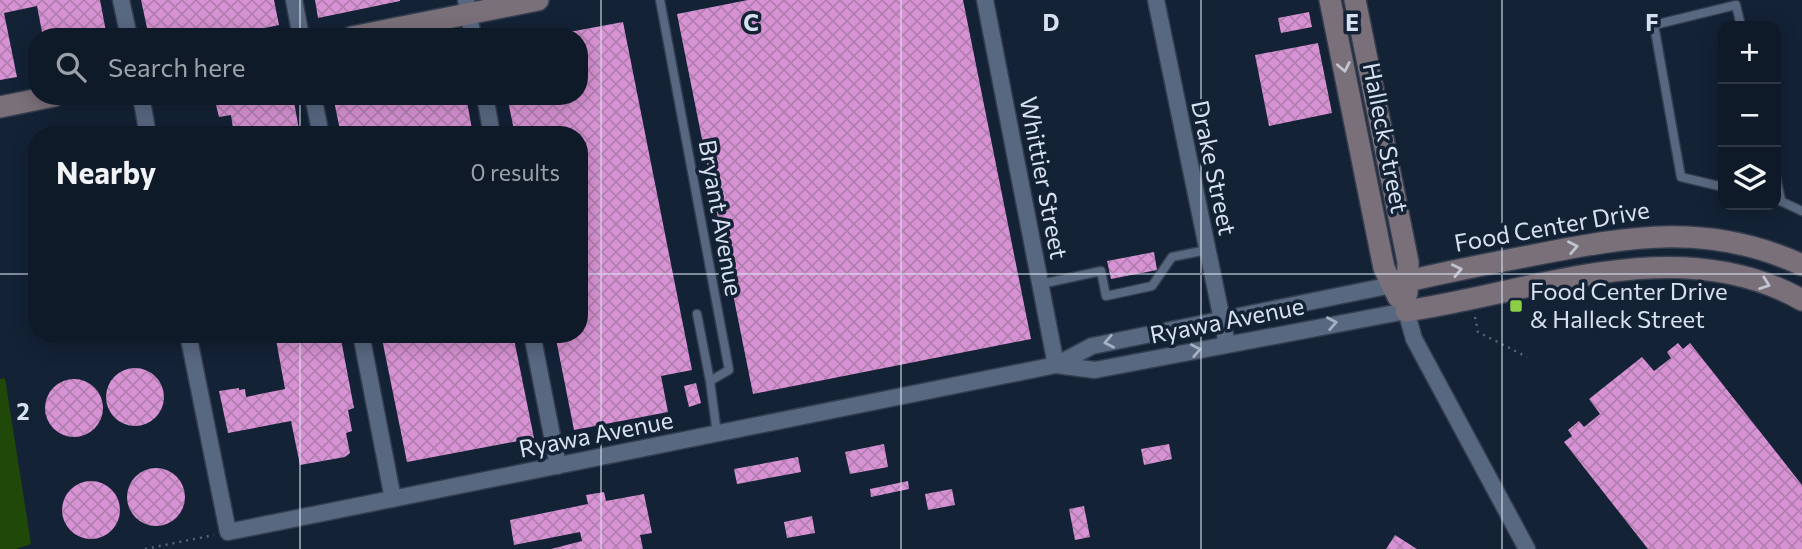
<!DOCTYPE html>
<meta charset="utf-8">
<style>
:root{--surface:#0f1a28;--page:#1d2734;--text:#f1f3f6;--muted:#9ba1a8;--line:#2f3845}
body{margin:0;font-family:Commissioner,sans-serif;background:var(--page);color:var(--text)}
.controls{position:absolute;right:21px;top:21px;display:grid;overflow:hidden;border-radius:14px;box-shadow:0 4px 18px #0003}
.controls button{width:63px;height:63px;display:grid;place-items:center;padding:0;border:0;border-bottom:2px solid var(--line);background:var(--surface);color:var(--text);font:35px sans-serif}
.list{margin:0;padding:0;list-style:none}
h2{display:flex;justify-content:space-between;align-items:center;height:91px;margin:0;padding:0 28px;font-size:30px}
h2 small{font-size:23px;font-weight:400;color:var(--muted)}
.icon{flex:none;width:38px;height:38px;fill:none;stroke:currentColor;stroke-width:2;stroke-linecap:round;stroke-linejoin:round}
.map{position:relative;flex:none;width:1802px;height:549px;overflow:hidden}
.search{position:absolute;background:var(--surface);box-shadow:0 4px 18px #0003;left:28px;top:28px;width:560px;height:77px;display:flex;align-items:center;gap:18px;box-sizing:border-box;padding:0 24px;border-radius:28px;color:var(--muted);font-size:26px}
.panel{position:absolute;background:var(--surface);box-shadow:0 4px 18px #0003;left:28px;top:126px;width:560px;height:217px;border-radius:28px}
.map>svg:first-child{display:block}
.grass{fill:#204809}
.building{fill:url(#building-cross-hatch)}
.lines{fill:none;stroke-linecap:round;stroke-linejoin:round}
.lane-casing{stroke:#353e4f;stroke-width:11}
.street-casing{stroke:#353e4f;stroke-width:19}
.secondary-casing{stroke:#353e4f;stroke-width:24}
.path{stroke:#586476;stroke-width:2.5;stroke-dasharray:2 5;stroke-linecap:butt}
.lane{stroke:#586881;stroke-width:8}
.street{stroke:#586881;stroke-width:16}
.secondary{stroke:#7a707a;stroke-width:21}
.oneway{stroke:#c0c5d2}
.oneway2{stroke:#a5b1c3}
.grid{fill:none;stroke:#d8e1ef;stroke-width:2;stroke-opacity:0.55}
.poi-dot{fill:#8cce45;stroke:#142236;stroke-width:2.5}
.labels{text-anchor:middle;stroke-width:7;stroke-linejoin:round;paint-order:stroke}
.street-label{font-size:24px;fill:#d8e1ef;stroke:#142236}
.poi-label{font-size:24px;fill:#d8e1ef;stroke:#142236;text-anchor:start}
.grid-label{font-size:23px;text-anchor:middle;font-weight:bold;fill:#d8e1ef;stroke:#142236;stroke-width:7;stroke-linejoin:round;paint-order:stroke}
</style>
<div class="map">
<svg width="1802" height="549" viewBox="0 0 1802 549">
<defs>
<pattern id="building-cross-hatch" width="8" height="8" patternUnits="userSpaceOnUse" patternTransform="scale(1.75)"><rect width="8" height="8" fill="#d792d3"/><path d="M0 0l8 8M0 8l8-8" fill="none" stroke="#b27eb0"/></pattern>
</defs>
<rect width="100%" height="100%" fill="#142236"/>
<path class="grass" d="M5,378L31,544L16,549H0V379Z"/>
<path class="building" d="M0,0H100L107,37H43L37,6L4,13L17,77L0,80Z
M141,0H274L279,25L222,37H149Z
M315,0H400V1L318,18Z
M748,0H963L1031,339L753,394L677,14Z
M1309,12L1312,27L1281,33L1278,18Z
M623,22L692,370L661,376L668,412L574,430L555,334H579V135H515L507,96H579V37L553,35Z
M1318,43L1332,113L1269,126L1255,55Z
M260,96H293L300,135H234L231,115L219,117L216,105Z
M333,96H466L473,135H341Z
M1154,252L1157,270L1111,279L1107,261Z
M275,334H340L354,408L348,410L352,431L346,433L350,453L345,457L300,465L291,421L228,433L219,391L239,388V390L245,389L246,397L285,389Z
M381,334H513L534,438L407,462Z
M1678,343L1683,349L1690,343L1802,485V549H1648L1564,442L1572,436L1568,430L1579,421L1584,427L1600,414L1589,399L1642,357L1654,371L1671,358L1667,352Z
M106 397a29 29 0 1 1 58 0a29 29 0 1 1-58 0Z
M45 408a29 29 0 1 1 58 0a29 29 0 1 1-58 0Z
M696,383L701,403L689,407L684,386Z
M884,444L888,467L850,474L845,452Z
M1169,444L1172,459L1144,465L1141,449Z
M798,457L801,472L737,484L734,469Z
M127 497a29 29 0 1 1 58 0a29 29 0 1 1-58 0Z
M62 510a29 29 0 1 1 58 0a29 29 0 1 1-58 0Z
M908,481L909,489L871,497L870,489Z
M952,489L955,505L928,510L925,494Z
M604,492L606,501L644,494L652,533L640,535L643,549H551L582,541L580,532L514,545L510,520L588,504L586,495Z
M1084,506L1090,537L1075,540L1069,509Z
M812,516L815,533L787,538L784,522Z
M1395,535L1417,549H1386Z"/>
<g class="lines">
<g class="lane-casing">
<path id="lane" d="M660,0L729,370L710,381L717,434
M1776,178L1781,200
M1723,187L1681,177L1654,25L1736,5L1741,26
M1776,199L1802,211
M1041,284L1101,271L1106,296L1152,286L1172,257L1207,250
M697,314L710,381"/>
</g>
<g class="street-casing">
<path id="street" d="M121,0L129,37
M294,0L301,37
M466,0L473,37
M985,0L1056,365
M1156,0L1227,344
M141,96L148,135
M313,96L321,135
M485,96L492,135
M188,334L228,532L1056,365L1092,346L1392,285
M361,334L393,499
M532,334L558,466
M1056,365L1095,370L1406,311L1414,339L1527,549"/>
</g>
<g class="secondary-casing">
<path id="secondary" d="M1330,0L1384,268L1398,297
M1355,0L1408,262L1407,293
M352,37L538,0
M0,107L54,96
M1392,285C1439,273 1487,264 1534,255C1631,236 1709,222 1802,265
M1406,311C1535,292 1678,230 1802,300"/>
</g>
<path class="path" d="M1475,317L1478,332L1527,357
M145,549L214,535"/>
<use href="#lane" class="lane"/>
<use href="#street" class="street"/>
<use href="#secondary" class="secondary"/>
</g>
<defs><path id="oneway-chevron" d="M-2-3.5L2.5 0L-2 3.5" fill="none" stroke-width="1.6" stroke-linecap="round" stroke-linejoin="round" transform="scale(1.75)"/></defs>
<g class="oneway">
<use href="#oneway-chevron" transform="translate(1344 67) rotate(79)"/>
<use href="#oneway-chevron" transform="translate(1573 247) rotate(-11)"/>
<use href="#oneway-chevron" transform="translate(1457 270) rotate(-12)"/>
<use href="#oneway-chevron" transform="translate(1765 284) rotate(20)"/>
</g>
<g class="oneway2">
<use href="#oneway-chevron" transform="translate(1332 323) rotate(-11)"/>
<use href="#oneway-chevron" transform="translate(1109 342) rotate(169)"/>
<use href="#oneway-chevron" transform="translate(1196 350) rotate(-11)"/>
</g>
<path class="grid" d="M300,0V37M601,0V549M901,0V549M1201,0V549M1502,0V549M300,96V135M0,274H37M579,274H1802M300,334V549"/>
<rect class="poi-dot" x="1509" y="299" width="14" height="14" rx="3.5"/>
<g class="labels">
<g class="street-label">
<text transform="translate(1385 138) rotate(79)" y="8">Halleck Street</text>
<text transform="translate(1213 168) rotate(78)" y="8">Drake Street</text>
<text transform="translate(1043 178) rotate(79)" y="8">Whittier Street</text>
<text transform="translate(720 218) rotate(80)" y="8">Bryant Avenue</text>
<text transform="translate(1552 227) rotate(-10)" y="8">Food Center Drive</text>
<text transform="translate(1227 321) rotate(-11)" y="8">Ryawa Avenue</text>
<text transform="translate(596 435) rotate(-11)" y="8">Ryawa Avenue</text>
</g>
<g class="poi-label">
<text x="1530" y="300">Food Center Drive<tspan x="1530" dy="28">&amp; Halleck Street</tspan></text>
</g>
</g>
<g class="grid-label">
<text x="751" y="31">C</text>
<text x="1051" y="31">D</text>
<text x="1352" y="31">E</text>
<text x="1652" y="31">F</text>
<text x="23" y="420">2</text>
</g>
</svg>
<div class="controls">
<button>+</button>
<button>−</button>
<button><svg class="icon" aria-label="layers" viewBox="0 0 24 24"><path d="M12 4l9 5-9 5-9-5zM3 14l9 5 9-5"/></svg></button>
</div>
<div class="search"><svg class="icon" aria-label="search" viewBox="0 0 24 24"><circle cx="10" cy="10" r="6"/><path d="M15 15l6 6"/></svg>Search here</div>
<section class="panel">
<h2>Nearby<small>0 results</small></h2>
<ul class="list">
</ul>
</section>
</div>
